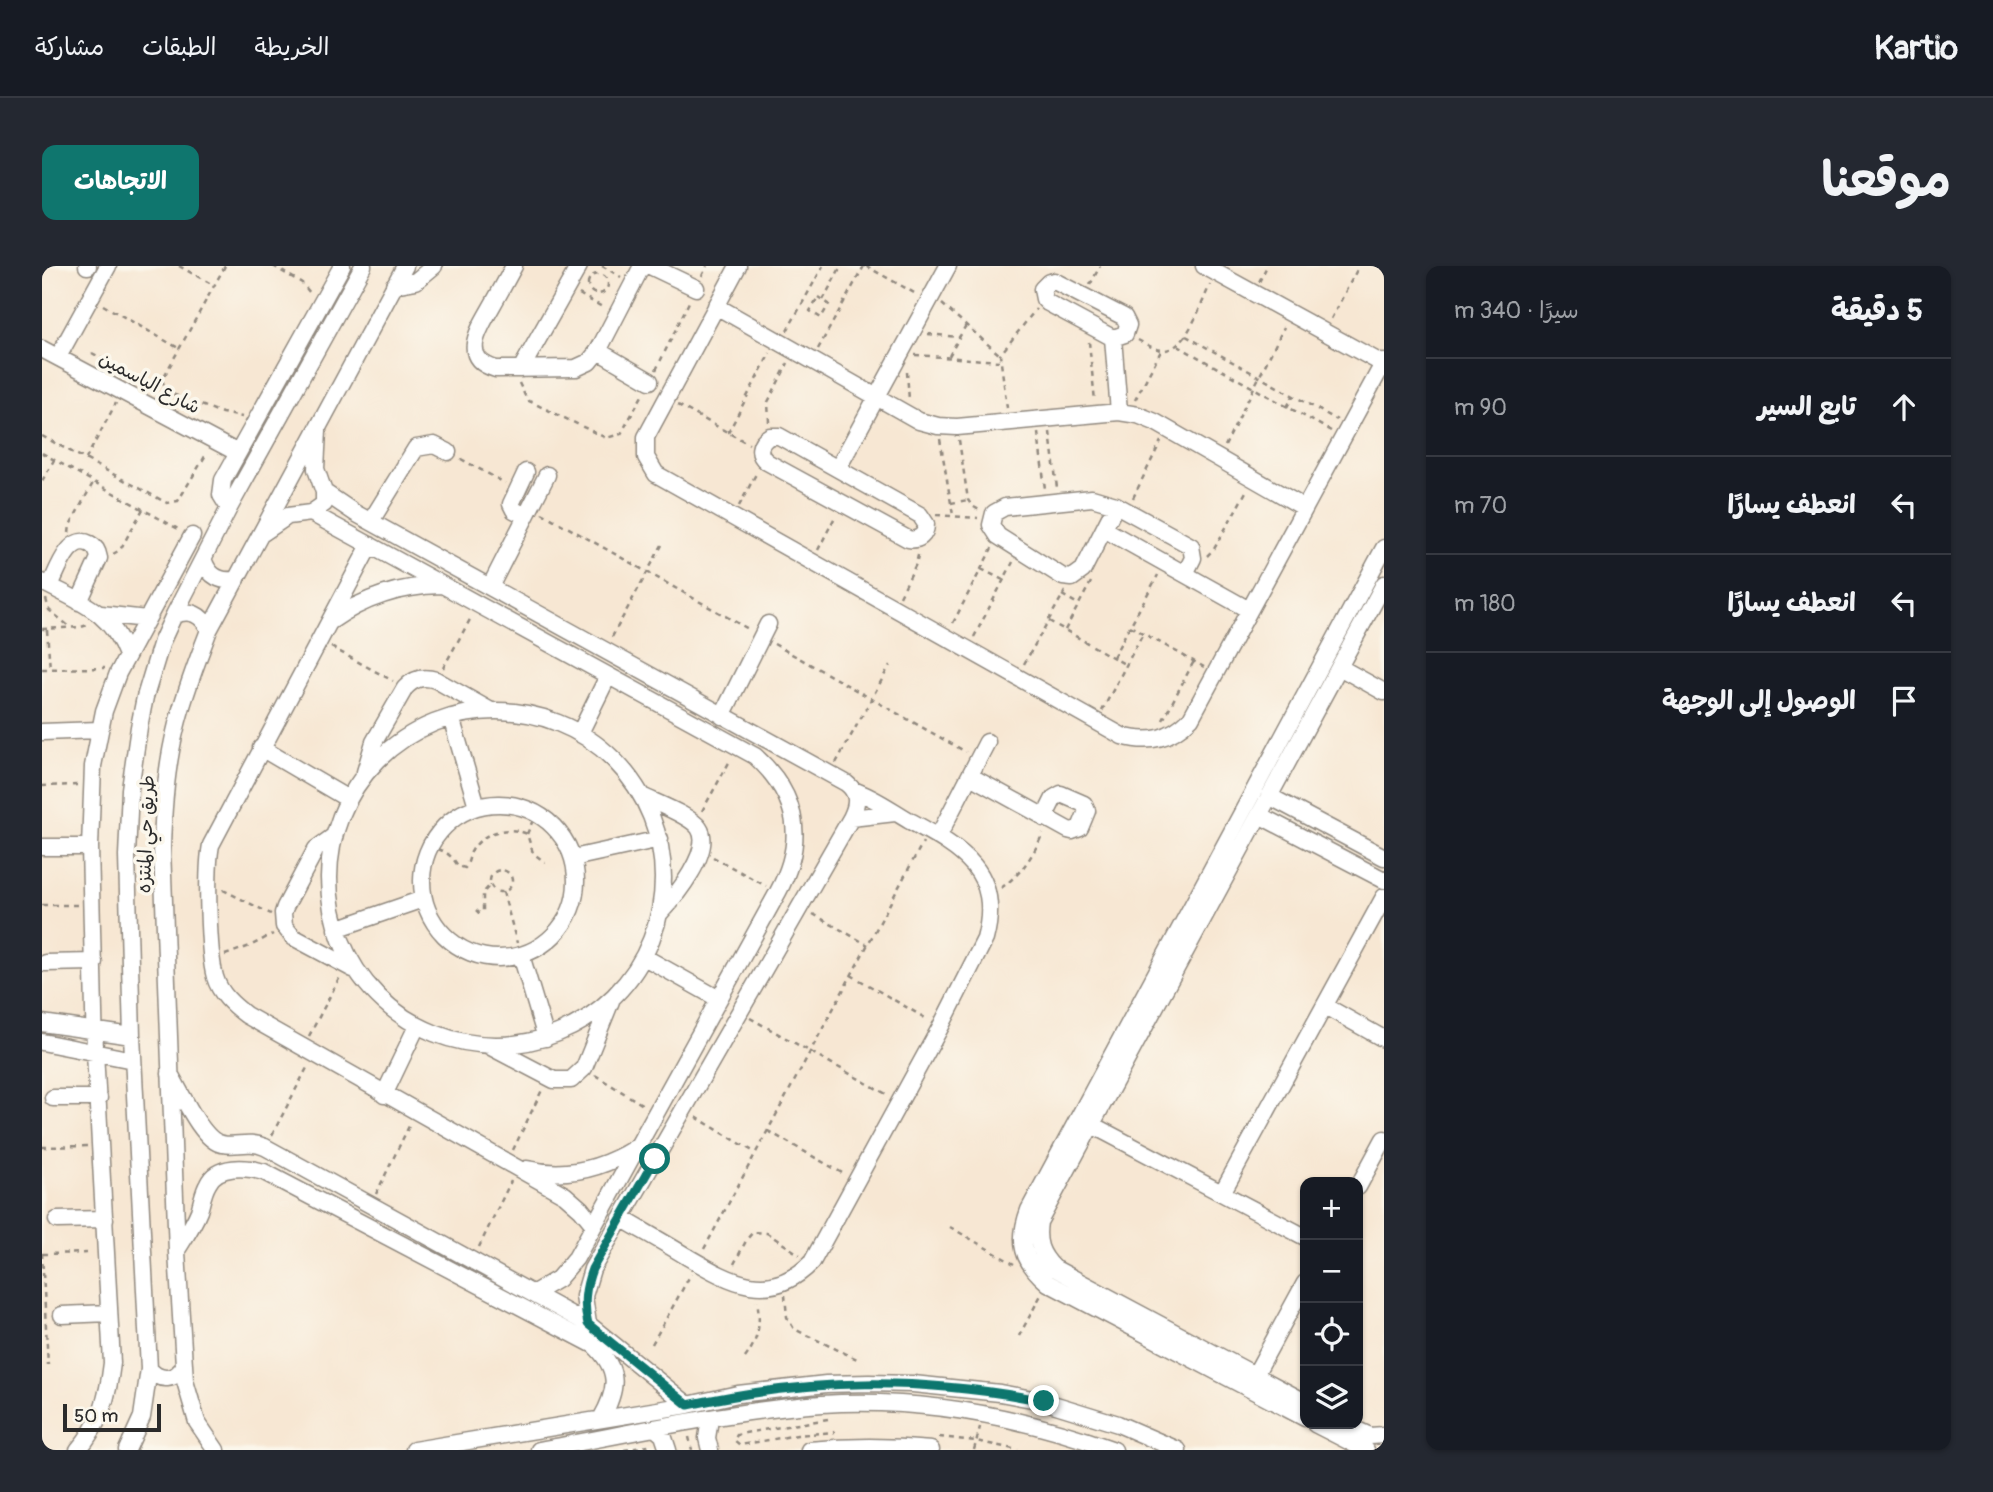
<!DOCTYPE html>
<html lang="ar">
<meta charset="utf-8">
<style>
:root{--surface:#171b24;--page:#242831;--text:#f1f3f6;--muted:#9ea1a6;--line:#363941;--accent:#0f766e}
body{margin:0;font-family:Pangolin,"Playpen Sans Arabic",sans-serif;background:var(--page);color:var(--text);direction:rtl}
.controls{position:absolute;right:21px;bottom:21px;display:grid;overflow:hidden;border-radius:14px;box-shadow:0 2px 5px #0004}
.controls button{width:63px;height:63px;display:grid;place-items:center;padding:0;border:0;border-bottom:2px solid var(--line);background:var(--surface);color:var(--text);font:35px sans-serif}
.scale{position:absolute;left:21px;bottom:18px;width:98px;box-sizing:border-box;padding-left:7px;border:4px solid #2b2b2b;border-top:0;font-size:19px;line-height:24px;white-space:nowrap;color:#2b2b2b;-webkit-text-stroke:5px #fbf7ec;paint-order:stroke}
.stop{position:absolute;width:21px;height:21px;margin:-16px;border:5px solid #0f766e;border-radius:50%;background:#fff}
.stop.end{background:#0f766e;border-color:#fff;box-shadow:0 2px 7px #0008}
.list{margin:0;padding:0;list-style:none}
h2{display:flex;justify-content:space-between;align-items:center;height:91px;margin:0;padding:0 28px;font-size:30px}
h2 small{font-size:23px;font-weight:400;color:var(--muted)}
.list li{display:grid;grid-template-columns:46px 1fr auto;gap:21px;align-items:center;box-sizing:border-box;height:98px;padding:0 28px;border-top:2px solid var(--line)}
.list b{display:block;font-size:26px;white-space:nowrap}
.list em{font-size:23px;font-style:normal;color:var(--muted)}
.icon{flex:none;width:38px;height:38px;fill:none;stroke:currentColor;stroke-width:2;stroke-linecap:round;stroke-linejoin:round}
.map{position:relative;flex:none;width:1342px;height:1184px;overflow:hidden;direction:ltr;border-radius:14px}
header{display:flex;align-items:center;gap:42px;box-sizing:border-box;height:98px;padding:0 35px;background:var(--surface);border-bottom:2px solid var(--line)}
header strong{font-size:33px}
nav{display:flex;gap:38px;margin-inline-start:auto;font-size:24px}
.intro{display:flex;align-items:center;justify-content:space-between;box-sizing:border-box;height:168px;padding:0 42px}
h1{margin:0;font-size:49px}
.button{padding:18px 32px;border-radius:14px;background:var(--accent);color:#fff;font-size:24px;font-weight:700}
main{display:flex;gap:42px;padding:0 42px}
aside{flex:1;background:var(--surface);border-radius:14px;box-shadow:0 2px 5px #0004}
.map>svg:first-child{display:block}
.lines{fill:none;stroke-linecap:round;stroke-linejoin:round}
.minor-casing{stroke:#91897f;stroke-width:19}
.path{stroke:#91897f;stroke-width:2.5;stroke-dasharray:5 5;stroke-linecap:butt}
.minor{stroke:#fff;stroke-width:16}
.route{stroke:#0f766e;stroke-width:9}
.labels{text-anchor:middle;stroke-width:7;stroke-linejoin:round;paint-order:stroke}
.street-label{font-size:19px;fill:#2b2b2b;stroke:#fbf7ec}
</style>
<header>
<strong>Kartio</strong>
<nav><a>الخريطة</a><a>الطبقات</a><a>مشاركة</a></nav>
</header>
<div class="intro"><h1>موقعنا</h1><a class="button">الاتجاهات</a></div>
<main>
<aside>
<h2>5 دقيقة<small>سيرًا · 340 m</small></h2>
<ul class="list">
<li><svg class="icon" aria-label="ahead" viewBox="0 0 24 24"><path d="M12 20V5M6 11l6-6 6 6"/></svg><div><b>تابع السير</b></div><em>90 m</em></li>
<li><svg class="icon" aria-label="left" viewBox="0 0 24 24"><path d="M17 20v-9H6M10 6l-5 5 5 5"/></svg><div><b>انعطف يسارًا</b></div><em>70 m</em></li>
<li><svg class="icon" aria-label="left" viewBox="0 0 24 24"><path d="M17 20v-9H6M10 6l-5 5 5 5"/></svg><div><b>انعطف يسارًا</b></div><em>180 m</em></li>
<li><svg class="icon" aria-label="arrive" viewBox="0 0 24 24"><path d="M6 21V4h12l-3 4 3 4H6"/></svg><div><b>الوصول إلى الوجهة</b></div></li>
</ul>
</aside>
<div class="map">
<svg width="1342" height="1184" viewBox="0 0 1342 1184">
<rect width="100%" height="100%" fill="#fbf7ec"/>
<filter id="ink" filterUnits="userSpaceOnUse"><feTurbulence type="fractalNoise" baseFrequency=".0143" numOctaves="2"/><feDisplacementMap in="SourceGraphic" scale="14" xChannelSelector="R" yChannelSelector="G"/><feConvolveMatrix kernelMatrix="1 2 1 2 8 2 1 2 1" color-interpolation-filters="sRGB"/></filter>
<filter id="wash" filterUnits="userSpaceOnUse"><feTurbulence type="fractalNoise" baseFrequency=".00686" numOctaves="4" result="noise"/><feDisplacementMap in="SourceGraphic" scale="28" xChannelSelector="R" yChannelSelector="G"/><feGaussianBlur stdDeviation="1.57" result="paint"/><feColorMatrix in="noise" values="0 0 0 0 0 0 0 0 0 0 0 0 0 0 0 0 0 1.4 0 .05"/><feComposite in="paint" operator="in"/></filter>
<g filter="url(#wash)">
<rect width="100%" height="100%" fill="#f7e7d3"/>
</g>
<g filter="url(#ink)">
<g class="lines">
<g class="minor-casing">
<path id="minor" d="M45,0H46
M472,0C465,13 458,26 450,40C438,62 416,92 454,103L534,102L547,96L556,85L600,0
M608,0L654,22
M696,0L604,171V191L614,208L1080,470C1108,478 1128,473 1149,452L1342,96
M1162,0L1341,98
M1012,15L1082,51L1086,59L1083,68L1071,72L1006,37L1002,33L1000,23L1007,16Z
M352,19L374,15L392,0
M674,40L877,155L896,160L915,161L1077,146L1096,149L1113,156L1263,242
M1071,72L1077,146
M0,83L196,187
M556,85L608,115
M16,91L66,0
M479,103L537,0
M728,170H737L878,249L884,258C884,269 877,275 866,273L725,196C715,188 716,177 728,170Z
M796,202L906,0
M484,206L469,238L472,244L484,250
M282,226L313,247L804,517C817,527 816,538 809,552L550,1003L542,1030L546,1058
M1074,239L1050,232L963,241L952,247L949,259L956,270L1021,311L1030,312L1041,304L1074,239L1149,280L1151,292L1143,308
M187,242L179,229L181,214L300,0
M269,247L713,490C757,530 764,574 736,626L534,992L516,1013L492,1027
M329,255L374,182L392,179L406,186
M1062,263L1207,344
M221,267L246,250L269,247L282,238V226L274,203L276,164
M328,279L169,579C164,604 166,686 173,711C178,728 191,739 204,749L523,929L539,943L552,959
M162,295C167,310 179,317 195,313
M0,316C39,337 68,344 85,389
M8,320C15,306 27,267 48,278C54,281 56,286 57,292L37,336
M448,321L505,209
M59,348L105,353
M132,349C148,343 160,348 167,364
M289,355C323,331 358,320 399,319
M1297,401L1342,426
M287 612a167 167 0 1 1 334 0a167 167 0 1 1-334 0Z
M680,450L726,358
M409,451L435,540
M0,466L57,464
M538,467L566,410
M219,482L306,533
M323,506L332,476L363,422C372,412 381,410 394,414L449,445
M928,510L1026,564L1030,565L1038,562L1045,545L1042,538L1019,528L1012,532L1002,552
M600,530C614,537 649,550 657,562C672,584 633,631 618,647
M1227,530L1342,591
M380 615a77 77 0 1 1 154 0a77 77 0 1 1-154 0Z
M1217,549L1342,614
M809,552L853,547
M292,570L274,583L243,641L241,647L242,660L251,671L311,703
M896,571L945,476
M1,581H48
M531,592L618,573
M294,663L381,633
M479,689L504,772
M602,691L677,733
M3,697L52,696
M1283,740L1342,773
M0,757L90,770
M0,776L91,794
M447,780L512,814H529L542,802L569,735
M128,808C139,826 160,875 180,878C195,881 206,874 223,881L546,1058L646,1139
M342,829L375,760
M11,832H57
M1050,859L1263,971
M485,903C524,912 560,903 593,882
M1316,921L1342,873
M1180,927L1342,631
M579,952C601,965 623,977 644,990C687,1015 727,1040 770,996L899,760L943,673C961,605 919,583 868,555C849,544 832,531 811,524
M15,954L63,953
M135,984C143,971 152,958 157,945C160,936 161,926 166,918C175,898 205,901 222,906L552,1079C578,1104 576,1123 559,1153
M20,1049L67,1047
M107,1103C118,1116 133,1115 142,1100
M1213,1109L1263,1017
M1263,1136L1012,1002C998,988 994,976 997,956L1342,318
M1263,1152L1006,1017C980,995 975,976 987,944L1342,282
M668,1153L665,1172L668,1184
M1273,1158L1324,1184
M1302,1158L1328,1170L1342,1169
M614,1163L621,1169L626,1184
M36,1184C59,1157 66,1131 70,1097L53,786L48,581L51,500L62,445L76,407L150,270
M85,1184L100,1151L107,1103L90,770L85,590L88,523L97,461L103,431L120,375L132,349L187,242L321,0
M174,1184L155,1156L143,1115L135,986L120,582C121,542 124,501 134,462C142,428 155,396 167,364L363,0
M372,1184L646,1139L696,1128L784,1118L827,1117L871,1118L958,1127L1001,1135L1076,1158L1136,1184
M497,1184C591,1167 685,1145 780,1138C880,1132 978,1150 1072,1184
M767,1184C807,1180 848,1180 889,1184"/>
</g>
<path class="path" d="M137,0L173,20
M183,0L120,114L125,126L180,147L200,151
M231,0L260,17L268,27
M560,0L579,11
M824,0L876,29
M517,2L518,0
M546 18a10 10 0 1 1 20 0a10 10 0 1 1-20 0Z
M660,10L665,0
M1217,16L1225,0
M1048,19L1058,0
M537,28L562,42
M776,31L787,38L779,52L768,45Z
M781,34L799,0
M900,38L958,89
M61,39L138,83
M1289,53L1317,0
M745,65L781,0
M886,68L917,71
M1144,70L1295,154
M1096,74C1104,78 1113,84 1122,84C1145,84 1159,37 1168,19
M1047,76L1053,135
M1136,80L1289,165
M776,83L822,0
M50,87L111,121L121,122
M873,89L957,95
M907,90L924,59
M614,104L648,34
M865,106L867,134
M477,117L485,134L564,172L579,168L601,128
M1093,134L1119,85
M636,139L707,178
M1245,141L1251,130
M965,142L958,89L994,43
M727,156L726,136L746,97
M1008,166L1015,222
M686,167L728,87
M996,167L1003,223
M0,170L125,237L136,235L165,187
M898,173L911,249
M917,174L926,234L930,240L939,245
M1183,180L1242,61
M0,187L138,264
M44,193L74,137
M419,193L463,217
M0,215L12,194
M1091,232L1119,175
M909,237L926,234
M697,240L715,206
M500,247L708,364
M894,249L936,252
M27,267L28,259L51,217
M776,284L794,249
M71,288L78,284L101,243
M1165,290L1172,283L1205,224
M939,303L961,314
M1020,329L1036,338
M858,330L874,298L877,285
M4,333L7,344L28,361
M1007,355L1084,399
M911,357L950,282
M1088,360L1162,401
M0,363L39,361L49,358
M5,364L8,403
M1023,364L1049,316
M570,371L620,279
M932,371L971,296
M732,378L924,486
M289,381L351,415
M1071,391L1116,309
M982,398L1023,325
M401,402L430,350
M0,403L63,402
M1060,445L1101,367
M1121,454L1152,395
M794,497L848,399
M0,520L35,519
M660,545L689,493
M485,568L494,547
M386,582C401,583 408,587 416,600L423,602C427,596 427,591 429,586C440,566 465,559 485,568L491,587L503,596
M671,591L724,620
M448 615a11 11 0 1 1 22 0a11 11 0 1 1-22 0Z
M959,622C980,607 991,590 1001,567
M181,624L229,648
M461,626L475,677
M0,639H35
M434,644L437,647L441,646V627L448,619
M771,648L826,679
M183,689L208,680L231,668
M809,709L885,753
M708,752L846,829
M267,770L298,711
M553,809L601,839
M654,851L714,887
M726,865L802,908
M230,869L266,800
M0,881L46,880
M471,884L500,824
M334,928L368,858
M908,961L972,998
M437,981L469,915
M662,983L881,576
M0,987L6,1099
M0,988L49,987
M692,998L705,973L711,966L725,967L758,989
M743,1029L745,1051L752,1063L817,1094
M977,1070L999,1029
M610,1078L649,1008
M703,1092C717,1073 719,1057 715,1035
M786,1153L703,1167L695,1169L692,1174L698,1179L755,1169L793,1166
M647,1171L650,1184
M897,1171L934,1175L976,1184
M582,1184L606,1180L609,1181
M932,1184L938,1161"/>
<use href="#minor" class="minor"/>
</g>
</g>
<g class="lines" filter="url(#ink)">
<path class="route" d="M613,893L550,1003C543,1022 541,1038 546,1058L646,1139C768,1112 879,1111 1002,1135"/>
</g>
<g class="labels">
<g class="street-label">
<text transform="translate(108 116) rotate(28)" y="7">شارع الياسمين</text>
<text transform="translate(103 568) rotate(-88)" y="7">طريق حي المنتزه</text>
</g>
</g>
</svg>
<div class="controls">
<button>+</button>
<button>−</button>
<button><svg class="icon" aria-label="locate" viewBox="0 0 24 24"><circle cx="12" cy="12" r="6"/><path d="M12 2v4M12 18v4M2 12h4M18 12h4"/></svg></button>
<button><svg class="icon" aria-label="layers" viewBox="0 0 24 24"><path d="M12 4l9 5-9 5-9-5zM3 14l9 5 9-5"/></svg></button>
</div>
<div class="scale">50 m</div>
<div class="stop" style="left:613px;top:893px"></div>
<div class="stop end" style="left:1002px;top:1135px"></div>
</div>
</main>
